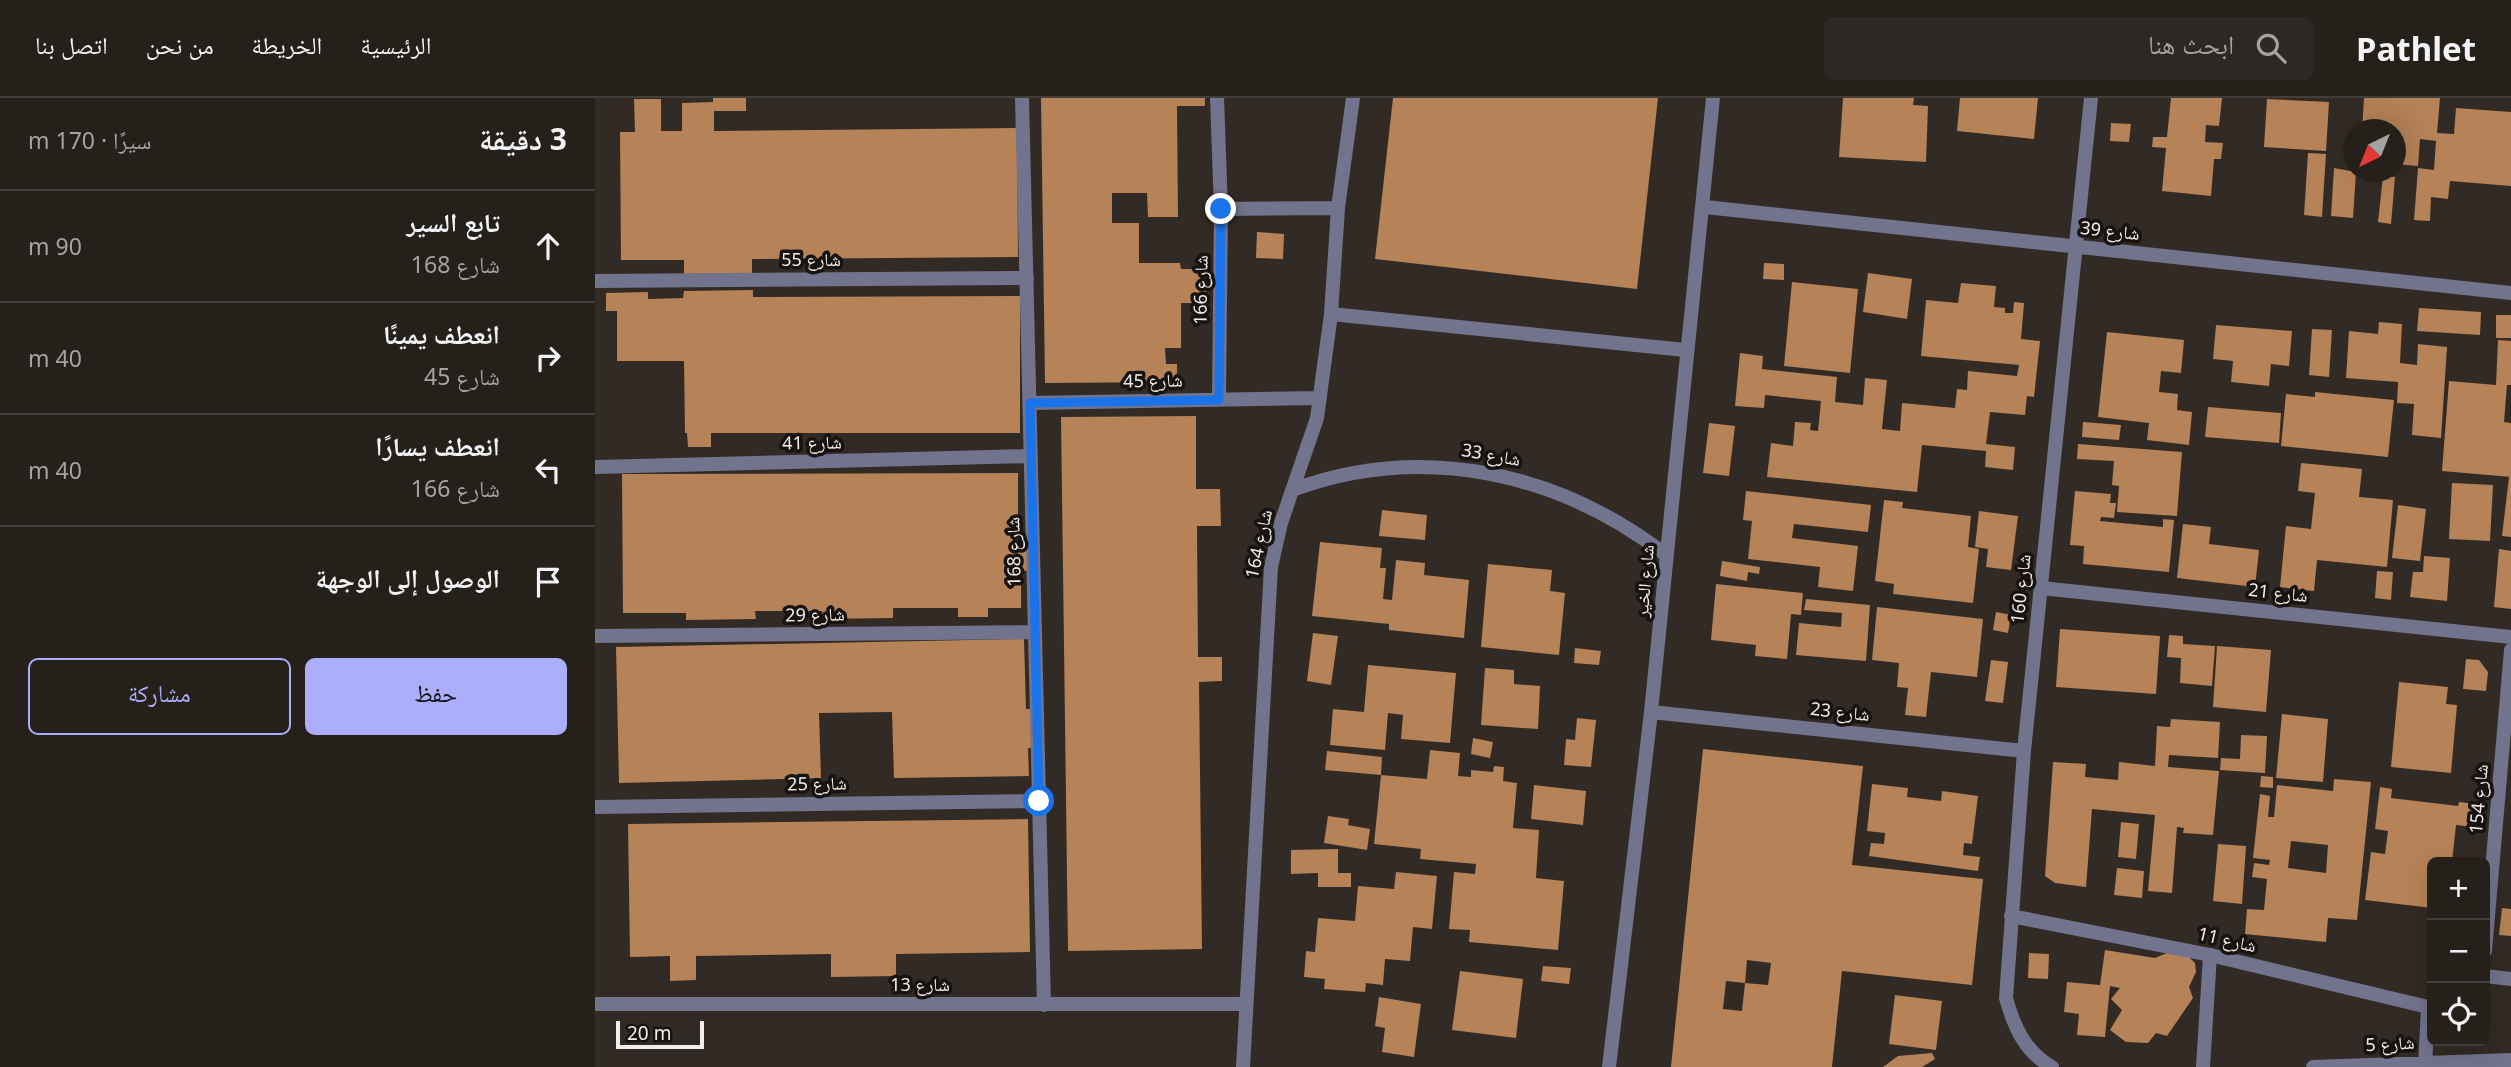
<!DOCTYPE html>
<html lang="ar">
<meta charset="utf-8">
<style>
:root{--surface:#26201b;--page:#2e2824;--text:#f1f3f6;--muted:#a4a3a3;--line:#423e3a;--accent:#adaefb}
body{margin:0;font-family:"Noto Sans","Noto Naskh Arabic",sans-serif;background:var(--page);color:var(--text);direction:rtl}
.controls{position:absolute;right:21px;bottom:21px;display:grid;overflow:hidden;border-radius:10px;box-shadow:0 7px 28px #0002}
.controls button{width:63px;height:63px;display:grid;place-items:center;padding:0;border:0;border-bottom:2px solid var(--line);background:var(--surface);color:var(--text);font:35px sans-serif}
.compass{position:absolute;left:1748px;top:21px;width:63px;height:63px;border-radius:50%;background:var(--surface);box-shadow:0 7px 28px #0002;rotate:223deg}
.scale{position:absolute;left:21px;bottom:18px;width:88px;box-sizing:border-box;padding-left:7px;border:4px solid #f3eee9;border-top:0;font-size:19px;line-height:24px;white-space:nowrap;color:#f3eee9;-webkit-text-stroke:5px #171310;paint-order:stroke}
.stop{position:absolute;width:21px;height:21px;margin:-16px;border:5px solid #1a73e8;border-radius:50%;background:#fff}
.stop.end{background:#1a73e8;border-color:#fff;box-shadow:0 2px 7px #0008}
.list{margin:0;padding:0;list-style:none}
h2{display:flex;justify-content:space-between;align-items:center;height:91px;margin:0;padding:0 28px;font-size:30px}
h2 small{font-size:23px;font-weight:400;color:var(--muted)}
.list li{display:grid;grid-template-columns:46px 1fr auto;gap:21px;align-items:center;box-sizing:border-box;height:112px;padding:0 28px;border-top:2px solid var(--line)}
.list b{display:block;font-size:26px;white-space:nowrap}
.list p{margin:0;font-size:23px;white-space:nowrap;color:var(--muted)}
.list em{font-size:23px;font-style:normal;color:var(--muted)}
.actions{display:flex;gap:14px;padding:21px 28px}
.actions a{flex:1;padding:16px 0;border:2px solid var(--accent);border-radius:10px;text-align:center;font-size:24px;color:var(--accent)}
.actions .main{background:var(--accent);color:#111}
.icon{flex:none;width:38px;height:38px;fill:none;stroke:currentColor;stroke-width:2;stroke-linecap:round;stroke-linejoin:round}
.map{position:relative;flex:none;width:1916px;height:969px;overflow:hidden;direction:ltr}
header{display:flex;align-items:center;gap:42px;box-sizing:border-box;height:98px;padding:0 35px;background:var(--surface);border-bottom:2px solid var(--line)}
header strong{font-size:33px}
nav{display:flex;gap:38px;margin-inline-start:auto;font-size:24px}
.search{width:490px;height:63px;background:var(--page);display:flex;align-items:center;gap:18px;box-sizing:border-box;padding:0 24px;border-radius:10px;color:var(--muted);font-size:26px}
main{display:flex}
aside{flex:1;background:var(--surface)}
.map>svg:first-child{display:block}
.building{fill:#b68257;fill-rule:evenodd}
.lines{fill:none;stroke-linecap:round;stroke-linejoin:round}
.service{stroke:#72738c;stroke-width:14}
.minor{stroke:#72738c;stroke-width:14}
.tertiary{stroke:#72738c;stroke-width:14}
.route{stroke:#1a73e8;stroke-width:9}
.labels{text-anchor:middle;stroke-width:7;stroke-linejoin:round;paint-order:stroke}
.street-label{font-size:18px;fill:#f3eee9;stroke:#171310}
</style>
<header>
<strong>Pathlet</strong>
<div class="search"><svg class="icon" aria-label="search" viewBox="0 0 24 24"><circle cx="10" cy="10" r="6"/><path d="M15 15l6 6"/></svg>ابحث هنا</div>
<nav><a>الرئيسية</a><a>الخريطة</a><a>من نحن</a><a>اتصل بنا</a></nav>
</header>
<main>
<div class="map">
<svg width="1916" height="969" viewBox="0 0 1916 969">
<rect width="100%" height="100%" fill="#322a24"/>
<path class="building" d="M118,0H151V13H119V33L422,30L423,159L157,161V175L89,176V162H26L25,34H40L39,1H66V33H87V5L118,4Z
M446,0H610V8H582L583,119H553L552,95H517V125H544V165H585L586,171H610L611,205H586V250H570L571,266H582V284L450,285Z
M798,0H1063L1042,191L780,161Z
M1248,0H1319L1318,7L1333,8L1331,64L1244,59Z
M1365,0H1443L1439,41L1362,33Z
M1576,0H1627L1624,28L1611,27L1610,44L1628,45L1626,61H1619L1616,98L1567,93L1571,50L1557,49L1558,39H1572Z
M1769,0H1845L1842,35L1859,36L1861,10L1916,14V88L1855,83L1853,101L1836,99L1835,123L1819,122L1823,70L1839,72L1841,43L1825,41L1823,68L1800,66V32H1767Z
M1672,1L1734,4L1731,53L1669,49Z
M1516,25L1536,26L1534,44L1515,43Z
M1713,55L1731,56L1727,119L1709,117Z
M1739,70L1761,74L1758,120L1736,118Z
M1788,78L1800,79L1796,126L1783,124Z
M662,134L689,136L688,161L661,160Z
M1169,165L1189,166V182L1168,181Z
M1273,175L1317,181L1312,221L1268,214Z
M1197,184L1263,191L1255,275L1189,268Z
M1366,185L1401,188L1399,209L1410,210V215H1418L1419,204L1429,205L1426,241L1445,243L1439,299L1432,298L1430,317L1395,314L1391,346L1420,349L1418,372L1390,369L1391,353L1327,347L1322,394L1172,379L1176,345L1198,348L1200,324L1216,325L1215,332L1223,333L1226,303L1170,297L1169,310L1140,308L1145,255L1168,258L1167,271L1242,279L1240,304L1268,307L1270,280L1292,282L1287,331L1305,333L1307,305L1360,310L1362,291L1372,292L1373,273L1422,278L1424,267L1326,258L1331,202L1363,205Z
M158,192V199L425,198V335H116V349H93L92,335H90L89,263H22V213H11V195L53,194V201L88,200L89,193Z
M1824,210L1886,214L1885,237L1822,233Z
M1901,217H1916V240H1901Z
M1784,224L1807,226L1805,265L1822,267L1823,246L1852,249L1846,340L1817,337L1819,306L1802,305L1803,284L1751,280L1754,233L1783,236Z
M1621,227L1697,233L1694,268L1676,266L1674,288L1636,284L1638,263L1618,261Z
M1717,231L1737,232L1734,279L1714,277Z
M1512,234L1589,242L1586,275L1566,273L1564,294L1583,296L1582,312L1597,314L1594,347L1552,342L1554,325L1503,319Z
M1903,242L1916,243V287H1912L1909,324L1916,325V379L1847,373L1854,283L1901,287Z
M1720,294L1799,302L1793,359L1686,348L1691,296L1720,299Z
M1613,309L1686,315L1684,345L1610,339Z
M601,318V391H625L626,428H602L603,559H627V583L604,584L607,851L473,853L466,319Z
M1488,324L1526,327L1524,342L1487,339Z
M1114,325L1140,328L1134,378L1108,375Z
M1483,346L1587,354L1582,418L1522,414L1524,388L1517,387L1519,363L1482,361Z
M1706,365L1767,371L1764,399L1798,402L1792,469L1722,462L1719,493L1685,489L1691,428L1716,431L1720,395L1703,393Z
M423,375V449H434V473L426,472V510H393V519H363V510H298V520L227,521V513H160L161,521L91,522V515H28L27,376Z
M1914,379H1916V439L1907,438Z
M1857,385L1898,387L1895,443L1854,441Z
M1151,393L1276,407L1273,434L1199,426L1197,440L1263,448L1258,493L1223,489L1225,469L1153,461L1157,423L1148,422Z
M1480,393L1516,396L1515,405H1521L1519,420L1506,419L1505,423L1568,429V421L1579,422L1574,474L1488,466L1489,448L1475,447Z
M1289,402L1308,404L1307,410L1376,418L1373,449L1384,451L1378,505L1298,496L1299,486L1280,483Z
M1803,407L1831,411L1825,463L1797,460Z
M787,412L832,417L830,442L784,438Z
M1384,413L1423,418L1416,472L1391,469L1393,451L1380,449Z
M1588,426L1616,429L1614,446L1664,452L1660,489L1582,480Z
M725,444L787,450L785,470H791L788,501L797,502L801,462L830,465L829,477L874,482L869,540L794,532V526L717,518Z
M1904,451L1916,453V511L1899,509Z
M1829,458L1855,460L1852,503L1815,499L1818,474H1828Z
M1127,463L1165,469L1164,476L1153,474L1152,483L1125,478Z
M893,466L957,472L955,493L970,495L964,557L886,549Z
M1782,473L1798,474L1796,502L1780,500Z
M1121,486L1208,495L1206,517L1196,516L1192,561L1160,558L1161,547L1116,542Z
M1211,501L1275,507L1271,563L1201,557L1204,525L1246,529L1247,515L1209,512Z
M1282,509L1388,521L1382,579L1336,574L1331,619L1310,617L1313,590L1302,589L1304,565L1277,562Z
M1401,514L1416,517L1413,535L1398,532Z
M1465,531L1565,538L1561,596L1461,589Z
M718,535L743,538L736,587L712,583Z
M1574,537L1588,538V546L1620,548L1617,588L1585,585L1586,560L1572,559Z
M429,541L431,611H440L441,650H433L434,678L299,680L297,614L224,615L226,680L24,685L21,549Z
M1622,548L1676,552L1671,614L1618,609Z
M980,550L1006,553L1004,567L979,565Z
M1871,561L1884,562L1893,574L1891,593L1868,591Z
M1396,562L1413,564L1408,605L1390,603Z
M773,567L861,575L855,645L806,641L808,617L793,615L790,652L735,647L738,611L769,614Z
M890,570L919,572V586L945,588L943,631L886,627Z
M1804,584L1853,589L1851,606L1862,607L1856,675L1796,669Z
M1687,616L1733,621L1728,684L1681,680Z
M982,620L1001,622L996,669L969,667L971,641L980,642Z
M1576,621L1625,624L1623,660L1574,657L1573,669L1624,673L1618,737L1588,735L1589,730L1582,729L1577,795L1553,793L1560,717L1497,711L1491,789L1460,785L1450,778L1458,664L1491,666L1490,679L1523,682L1524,664L1560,668L1562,628L1575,629Z
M1646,637L1672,638L1670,675L1625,672L1626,660L1645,661Z
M878,640L898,644L895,660L876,656Z
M1108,651L1268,668L1257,767L1388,781L1377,887L1247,873L1237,969H1076ZM1152,862L1176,865L1173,887L1150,885L1147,913L1128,911L1131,883L1150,885Z
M835,652L865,655L863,678L876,679V672L898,674L899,668L909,669L908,683L922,685L918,730L944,732L941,780L969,783L963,852L874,844L875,832L854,831L859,774L880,776L881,766L825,761L826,751L779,746L786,677L832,681Z
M732,653L787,659L786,677L730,672Z
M1666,678L1678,679V690L1665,689Z
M1739,681L1776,684L1762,822L1733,820L1731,844L1650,836L1652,811L1669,812L1672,781L1657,779L1659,765L1674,767L1675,762L1658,760L1665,696L1675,698L1673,719H1679L1682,687L1738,693ZM1696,743L1733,747L1731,775L1693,770Z
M1277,686L1313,690L1312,699L1346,703L1347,693L1383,698L1377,746L1369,745L1368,757L1385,759L1383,773L1274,758L1276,745L1289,746L1290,735L1272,733Z
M939,687L991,693L988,727L936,721Z
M1785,689L1797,691L1796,700L1863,708L1864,704L1881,706L1878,729L1861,727L1857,764H1837V810L1770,802L1776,754L1790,756L1793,733L1780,731Z
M733,718L754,721L753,727L775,731L772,752L729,745Z
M433,721L435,854L301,856V878L236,879V856L101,858V882L75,883V858L35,859L33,726Z
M1526,724L1544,726L1541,761L1523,759Z
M1623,746L1651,748L1647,806L1618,803Z
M743,751V775H756V789H723V775L696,776V752Z
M1522,770L1549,773L1547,800L1519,797Z
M801,774L842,778L837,831L818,829L815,863L790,861L788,887L771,885L770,894L729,891L730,881L709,879L711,853L720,854L723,820L760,823L763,788L799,791Z
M1907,810L1916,811V838L1904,837Z
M1510,852L1560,860L1579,852L1590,855L1600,865L1601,874L1594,889L1598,900L1572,938L1561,935L1553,945L1531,944L1515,932L1527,912L1516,901L1525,890L1515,888L1510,939L1482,937L1484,916L1469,914L1472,884L1505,887Z
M1434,855L1454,856L1453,881L1433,880Z
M948,868L976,870L974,886L946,883Z
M865,873L928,881L921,940L857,932Z
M1300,897L1347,903L1341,952L1294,946Z
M784,899L826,906L819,959L787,954L790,930L780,928Z
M1337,955L1340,961L1327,969H1288L1303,958Z"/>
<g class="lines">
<path class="service" d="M1608,969L1615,857"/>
<path class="minor" d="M427,0L449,907
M622,0L626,111L624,301
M1110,109L1916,195
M626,111L743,110
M0,183L432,180
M736,216L1090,252
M435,305L725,300
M0,369L436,358
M697,392C827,344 963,374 1071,457
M1446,490L1916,539
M0,538L440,534
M1056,614L1429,653
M0,709L444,703
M1416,818L1615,857L1833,909L1837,906
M1890,853L1916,552
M1890,878L1916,881
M0,906H651
M648,969L676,469L686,425L722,320L736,216L743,110L758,0
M1457,969C1430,954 1419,929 1411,900L1429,653L1496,0
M1718,969L1916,962
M1830,969L1833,909"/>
<path class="tertiary" d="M1014,969L1056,614L1118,0"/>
</g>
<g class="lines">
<path class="route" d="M444,703L435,305L624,302L626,111"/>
</g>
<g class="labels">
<g class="street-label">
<text transform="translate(1515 133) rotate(6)" y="6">شارع 39</text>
<text x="216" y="168">شارع 55</text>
<text transform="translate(606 192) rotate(-89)" y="6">شارع 166</text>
<text transform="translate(558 283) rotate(-1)" y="6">شارع 45</text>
<text transform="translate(217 345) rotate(-1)" y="6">شارع 41</text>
<text transform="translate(896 357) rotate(10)" y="6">شارع 33</text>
<text transform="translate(664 446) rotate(-78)" y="6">شارع 164</text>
<text transform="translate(419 454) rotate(-91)" y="6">شارع 168</text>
<text transform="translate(1050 483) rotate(-85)" y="6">شارع الخير</text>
<text transform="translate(1426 491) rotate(-84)" y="6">شارع 160</text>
<text transform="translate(1683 495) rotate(6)" y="6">شارع 21</text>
<text transform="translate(220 517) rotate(-1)" y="6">شارع 29</text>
<text transform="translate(1245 614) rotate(6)" y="6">شارع 23</text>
<text transform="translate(222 686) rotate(-1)" y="6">شارع 25</text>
<text transform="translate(1884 701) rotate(-85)" y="6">شارع 154</text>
<text transform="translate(1632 842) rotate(13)" y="6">شارع 11</text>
<text x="325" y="893">شارع 13</text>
<text transform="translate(1795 946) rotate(-3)" y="6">شارع 5</text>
</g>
</g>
</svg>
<div class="controls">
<button>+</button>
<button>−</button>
<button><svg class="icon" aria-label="locate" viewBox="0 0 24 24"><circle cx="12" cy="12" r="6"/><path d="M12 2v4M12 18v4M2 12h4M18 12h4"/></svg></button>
</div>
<svg class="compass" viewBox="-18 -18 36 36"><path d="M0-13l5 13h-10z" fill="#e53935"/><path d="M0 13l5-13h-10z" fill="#a4a3a3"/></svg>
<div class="scale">20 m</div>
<div class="stop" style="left:444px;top:703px"></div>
<div class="stop end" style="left:626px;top:111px"></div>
</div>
<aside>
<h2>3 دقيقة<small>سيرًا · 170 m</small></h2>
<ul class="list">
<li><svg class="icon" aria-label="ahead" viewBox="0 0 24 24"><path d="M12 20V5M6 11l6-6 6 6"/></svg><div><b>تابع السير</b><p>شارع 168</p></div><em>90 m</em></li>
<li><svg class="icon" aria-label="right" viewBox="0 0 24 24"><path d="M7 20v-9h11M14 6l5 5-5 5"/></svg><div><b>انعطف يمينًا</b><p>شارع 45</p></div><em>40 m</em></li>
<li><svg class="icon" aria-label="left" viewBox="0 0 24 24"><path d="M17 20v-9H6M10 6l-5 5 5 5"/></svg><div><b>انعطف يسارًا</b><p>شارع 166</p></div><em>40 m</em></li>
<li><svg class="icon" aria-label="arrive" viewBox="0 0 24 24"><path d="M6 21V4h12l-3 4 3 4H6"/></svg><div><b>الوصول إلى الوجهة</b></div></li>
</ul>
<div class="actions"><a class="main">حفظ</a><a>مشاركة</a></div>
</aside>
</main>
